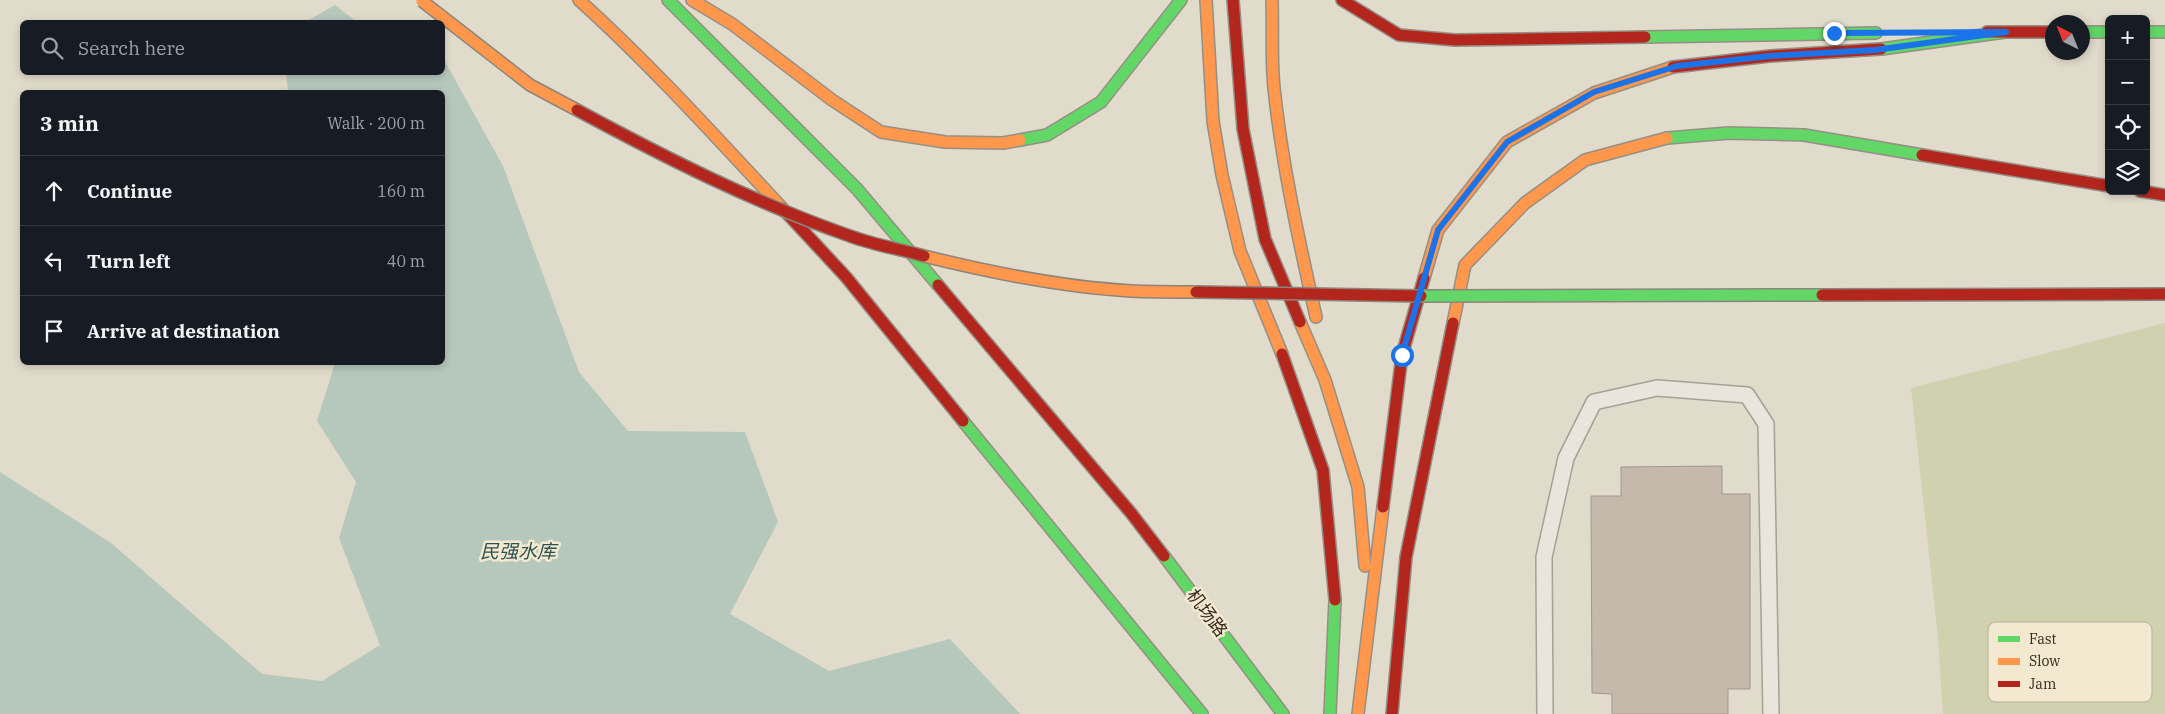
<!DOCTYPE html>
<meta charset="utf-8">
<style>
:root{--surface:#171b24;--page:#20242c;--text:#f1f3f6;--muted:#9ea1a6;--line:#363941}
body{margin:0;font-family:"IBM Plex Serif","Noto Sans SC",serif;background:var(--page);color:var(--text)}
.controls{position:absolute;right:15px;top:15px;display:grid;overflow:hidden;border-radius:8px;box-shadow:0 2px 8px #0003}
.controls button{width:45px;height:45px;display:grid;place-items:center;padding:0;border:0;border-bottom:1px solid var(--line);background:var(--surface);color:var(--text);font:25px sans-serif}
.compass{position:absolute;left:2045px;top:15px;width:45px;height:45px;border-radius:50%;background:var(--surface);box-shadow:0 2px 8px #0003;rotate:317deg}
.stop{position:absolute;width:15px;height:15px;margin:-11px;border:4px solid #1a73e8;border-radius:50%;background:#fff}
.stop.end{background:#1a73e8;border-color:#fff;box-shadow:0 1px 5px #0008}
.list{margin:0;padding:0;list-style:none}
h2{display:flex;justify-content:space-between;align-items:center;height:65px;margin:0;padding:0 20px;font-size:21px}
h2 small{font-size:16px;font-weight:400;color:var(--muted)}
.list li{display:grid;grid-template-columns:32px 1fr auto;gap:15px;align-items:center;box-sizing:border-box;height:70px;padding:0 20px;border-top:1px solid var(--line)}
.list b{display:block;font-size:19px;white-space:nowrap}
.list em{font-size:16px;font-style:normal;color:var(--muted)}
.icon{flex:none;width:28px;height:28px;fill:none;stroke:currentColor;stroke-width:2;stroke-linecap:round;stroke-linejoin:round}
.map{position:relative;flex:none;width:2165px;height:714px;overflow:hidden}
.search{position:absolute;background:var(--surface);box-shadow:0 2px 8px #0003;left:20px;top:20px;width:425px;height:55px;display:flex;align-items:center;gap:12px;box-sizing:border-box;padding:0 18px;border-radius:8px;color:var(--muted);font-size:19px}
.panel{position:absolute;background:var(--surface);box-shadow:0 2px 8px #0003;left:20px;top:90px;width:425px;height:275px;border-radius:8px}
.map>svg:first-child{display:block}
.green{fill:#d0d1ae}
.water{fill:#b6c7bc}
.building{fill:#c5b9ac;stroke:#a1978b}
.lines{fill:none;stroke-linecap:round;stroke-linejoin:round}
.lane-casing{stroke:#a6a095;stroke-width:18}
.fast-casing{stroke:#968f84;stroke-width:14}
.slow-casing{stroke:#968f84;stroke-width:14}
.jam-casing{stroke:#968f84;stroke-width:14}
.lane{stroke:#eae5dc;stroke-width:15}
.fast{stroke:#63d668;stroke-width:11}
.slow{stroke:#ff974d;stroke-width:11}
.jam{stroke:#b3261e;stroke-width:11}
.fast-bridge-casing{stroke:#8c857b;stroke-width:14;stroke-linecap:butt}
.slow-bridge-casing{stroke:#8c857b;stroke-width:14;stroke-linecap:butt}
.jam-bridge-casing{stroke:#8c857b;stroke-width:14;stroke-linecap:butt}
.fast-bridge{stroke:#63d668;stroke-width:11}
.slow-bridge{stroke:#ff974d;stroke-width:11}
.jam-bridge{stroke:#b3261e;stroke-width:11}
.route{stroke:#1a73e8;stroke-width:6}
.labels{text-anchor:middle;stroke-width:5;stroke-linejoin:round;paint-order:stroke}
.street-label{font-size:18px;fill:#34281d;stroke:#f3e9d0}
.water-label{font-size:19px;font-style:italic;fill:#2d5351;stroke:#f3e9d0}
.key{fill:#f3e9d0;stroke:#baaf9a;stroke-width:1}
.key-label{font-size:14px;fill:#34281d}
</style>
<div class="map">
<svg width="2165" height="714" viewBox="0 0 2165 714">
<rect width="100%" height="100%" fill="#e1dbcb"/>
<path class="green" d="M2165,323V714H1943L1938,638L1911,388Z"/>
<path class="water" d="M335,5L357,22H305Z
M443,58L503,166L579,372L628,431L745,432L778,522L730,614L829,671L950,639L1020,714H0V472L111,543L262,674L322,681L380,645L339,538L356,482L317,421L335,363L442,362V92H288L286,73L442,72Z"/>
<path class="building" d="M1722,466V494H1750V689H1728V714H1612V694L1592,693L1591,496H1621V467Z"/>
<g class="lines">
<g class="lane-casing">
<path id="lane" d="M1545,714L1544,557L1566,458L1594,402L1657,388L1747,395L1766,424L1771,714"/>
</g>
<g class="fast-casing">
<path id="fast" d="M668,0L857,189L938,285
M2082,32H2109
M2146,32H2165
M1645,37L1876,33
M1881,49L2005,32
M1667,138L1729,133L1804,135L1922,155
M1020,140L1047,135L1101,102L1181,0
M963,421L1202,714
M1164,556L1283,714
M1330,714L1335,600"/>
</g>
<g class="slow-casing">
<path id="slow" d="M579,0C651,65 716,137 782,208
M692,0L732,24L832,100L881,132L945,142L1003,143L1020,140
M1206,0L1213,121L1222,175L1240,251L1282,354
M1272,0C1273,29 1271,59 1274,88C1282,165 1299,241 1316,317
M1424,278L1438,230L1507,142L1594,93L1673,67
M1300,322L1325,380L1358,487L1365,566
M1453,323L1465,265L1525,203L1585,160L1667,138
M1358,714L1383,507"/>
</g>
<g class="jam-casing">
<path id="jam" d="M1233,0L1243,129L1265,239L1300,322
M1342,0L1399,35L1455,40L1645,37
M1987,32H2052
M1673,67L1770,56L1881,49
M1922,155L2109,186
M2140,191L2165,195
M782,208L846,277L963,421
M938,285L1131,513L1164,556
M1282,354L1323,470L1335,600
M1383,507L1402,355L1424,278
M1392,714L1406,557L1453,323"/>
</g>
<use href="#lane" class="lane"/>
<use href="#fast" class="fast"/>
<use href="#slow" class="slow"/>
<use href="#jam" class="jam"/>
<g class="fast-bridge-casing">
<path id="fast-bridge" d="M1421,296L1822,295"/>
</g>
<g class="slow-bridge-casing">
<path id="slow-bridge" d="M422,1L530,85L577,110
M924,256C992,273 1061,287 1131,291C1152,292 1174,292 1196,292"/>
</g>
<g class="jam-bridge-casing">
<path id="jam-bridge" d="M577,110C666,158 755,203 850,236C874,245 900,249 924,256
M1196,292L1421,296
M1822,295L2165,294"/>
</g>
<use href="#fast-bridge" class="fast-bridge"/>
<use href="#slow-bridge" class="slow-bridge"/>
<use href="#jam-bridge" class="jam-bridge"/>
</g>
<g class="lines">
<path class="route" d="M1402,355L1438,230L1507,142L1594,92L1677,66L1770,56L1875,50L2006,32L1834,33"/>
</g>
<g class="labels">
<g class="street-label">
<text transform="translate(1207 613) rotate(53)" y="6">机场路</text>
</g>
<g class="water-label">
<text x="518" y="558">民强水库</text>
</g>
</g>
<rect x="1988" y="622" width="164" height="80" rx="8" class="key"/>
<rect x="1998" y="636" width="22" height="6" fill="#63d668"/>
<rect x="1998" y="658" width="22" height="7" fill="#ff974d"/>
<rect x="1998" y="681" width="22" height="6" fill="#b3261e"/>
<g class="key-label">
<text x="2029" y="644">Fast</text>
<text x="2029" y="666">Slow</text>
<text x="2029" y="689">Jam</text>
</g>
</svg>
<div class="controls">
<button>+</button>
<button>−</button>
<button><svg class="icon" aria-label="locate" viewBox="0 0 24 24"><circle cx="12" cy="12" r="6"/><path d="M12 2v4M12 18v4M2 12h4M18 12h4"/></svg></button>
<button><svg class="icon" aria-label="layers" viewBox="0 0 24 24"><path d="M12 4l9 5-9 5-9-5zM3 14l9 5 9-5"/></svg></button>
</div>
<svg class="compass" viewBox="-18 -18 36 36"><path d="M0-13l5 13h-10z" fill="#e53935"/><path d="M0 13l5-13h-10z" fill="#9ea1a6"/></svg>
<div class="stop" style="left:1402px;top:355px"></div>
<div class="stop end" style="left:1834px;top:33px"></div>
<div class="search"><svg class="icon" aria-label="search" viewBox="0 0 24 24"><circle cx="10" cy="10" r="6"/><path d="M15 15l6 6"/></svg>Search here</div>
<section class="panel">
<h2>3 min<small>Walk · 200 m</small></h2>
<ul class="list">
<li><svg class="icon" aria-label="ahead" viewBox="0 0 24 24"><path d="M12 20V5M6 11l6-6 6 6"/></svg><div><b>Continue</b></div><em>160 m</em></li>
<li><svg class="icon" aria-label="left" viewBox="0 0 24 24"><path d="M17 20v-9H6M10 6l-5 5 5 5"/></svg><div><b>Turn left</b></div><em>40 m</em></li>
<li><svg class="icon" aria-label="arrive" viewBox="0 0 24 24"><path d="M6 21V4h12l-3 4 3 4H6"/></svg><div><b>Arrive at destination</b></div></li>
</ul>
</section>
</div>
